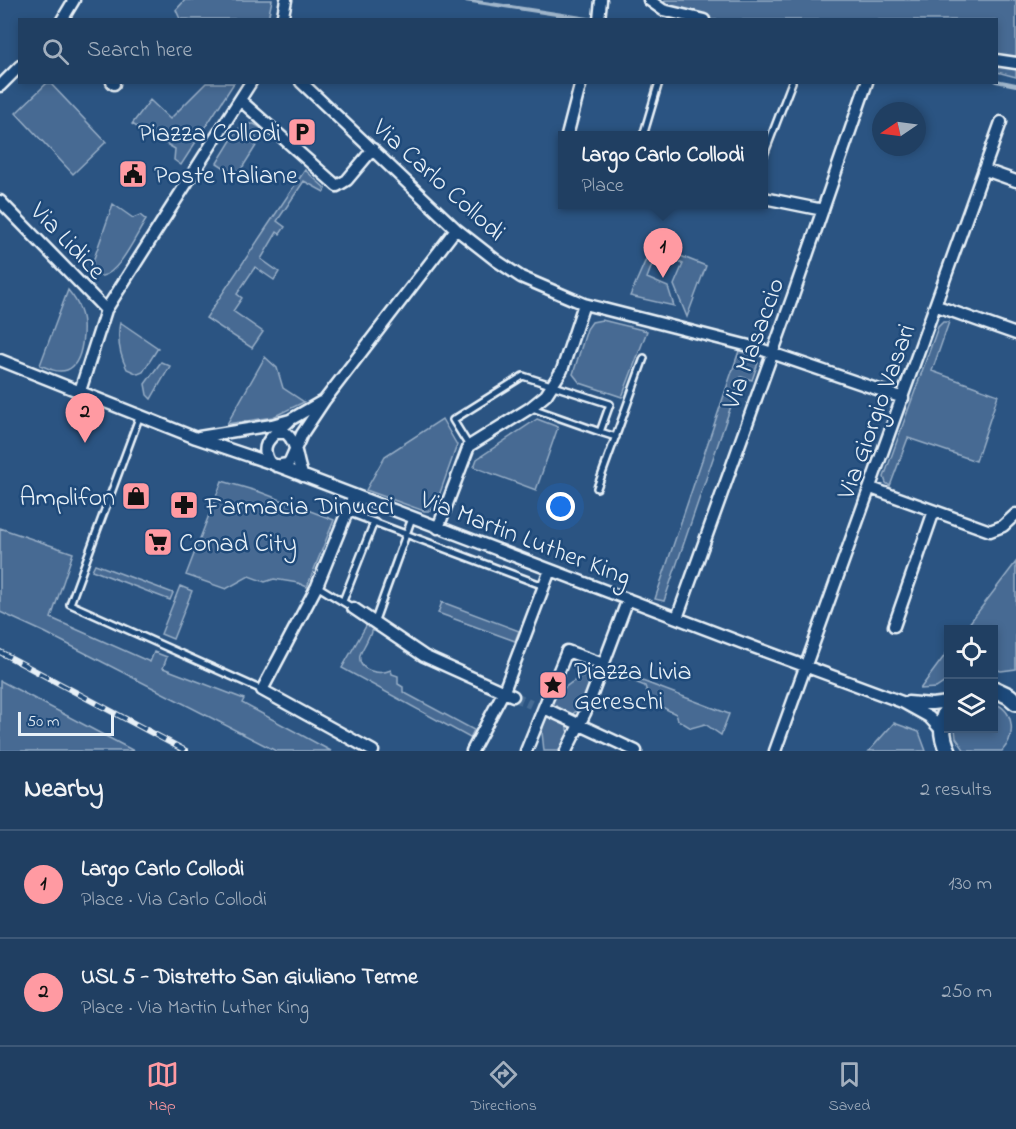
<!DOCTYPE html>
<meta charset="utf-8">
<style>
:root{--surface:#203f62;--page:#284668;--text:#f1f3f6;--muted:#a2afbe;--line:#3d5877;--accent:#ff9aa2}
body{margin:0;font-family:"Indie Flower",sans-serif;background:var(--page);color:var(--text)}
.controls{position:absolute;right:18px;bottom:18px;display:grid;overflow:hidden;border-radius:0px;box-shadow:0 3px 9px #0003}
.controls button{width:54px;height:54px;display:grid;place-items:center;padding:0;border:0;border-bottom:2px solid var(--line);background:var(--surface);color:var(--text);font:30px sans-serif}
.compass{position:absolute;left:872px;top:102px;width:54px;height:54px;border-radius:50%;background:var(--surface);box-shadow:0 3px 9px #0003;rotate:257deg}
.scale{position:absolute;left:18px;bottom:15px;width:96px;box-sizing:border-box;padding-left:6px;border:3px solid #e8f1f8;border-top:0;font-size:16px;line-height:21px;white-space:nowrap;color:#e8f1f8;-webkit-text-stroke:4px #1f4a7a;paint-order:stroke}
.you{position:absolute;left:561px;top:507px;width:21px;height:21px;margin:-15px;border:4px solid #fff;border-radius:50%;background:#1a73e8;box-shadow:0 0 0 9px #1a73e833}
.badge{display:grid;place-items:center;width:39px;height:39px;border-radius:50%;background:var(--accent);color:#111;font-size:20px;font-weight:700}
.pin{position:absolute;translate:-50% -50px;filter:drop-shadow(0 2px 3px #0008)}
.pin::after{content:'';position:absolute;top:32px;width:21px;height:18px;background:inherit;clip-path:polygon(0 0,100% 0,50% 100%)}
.popup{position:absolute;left:558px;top:131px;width:210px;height:78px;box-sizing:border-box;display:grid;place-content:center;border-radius:0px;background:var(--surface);filter:drop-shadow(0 2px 4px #0005);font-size:20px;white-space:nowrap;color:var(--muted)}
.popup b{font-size:22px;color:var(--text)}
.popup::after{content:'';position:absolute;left:50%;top:100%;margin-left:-12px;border:12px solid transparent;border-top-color:var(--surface)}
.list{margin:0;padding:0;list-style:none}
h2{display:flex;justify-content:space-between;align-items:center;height:78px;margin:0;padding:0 24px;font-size:26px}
h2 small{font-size:20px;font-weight:400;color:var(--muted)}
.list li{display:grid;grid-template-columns:39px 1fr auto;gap:18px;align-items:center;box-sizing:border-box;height:108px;padding:0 24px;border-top:2px solid var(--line)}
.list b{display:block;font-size:22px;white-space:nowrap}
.list p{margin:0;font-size:20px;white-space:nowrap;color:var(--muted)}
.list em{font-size:20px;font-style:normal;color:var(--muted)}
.icon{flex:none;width:33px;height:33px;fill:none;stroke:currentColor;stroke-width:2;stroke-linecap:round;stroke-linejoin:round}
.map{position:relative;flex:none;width:1016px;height:751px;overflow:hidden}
.search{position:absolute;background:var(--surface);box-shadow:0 3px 9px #0003;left:18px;right:18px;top:18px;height:66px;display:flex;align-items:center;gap:15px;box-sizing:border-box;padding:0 21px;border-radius:0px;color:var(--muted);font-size:22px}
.sheet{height:294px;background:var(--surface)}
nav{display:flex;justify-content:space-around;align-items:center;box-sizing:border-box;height:84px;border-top:2px solid var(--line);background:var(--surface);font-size:16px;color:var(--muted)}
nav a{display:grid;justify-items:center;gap:3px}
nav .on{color:var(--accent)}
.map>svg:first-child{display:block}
.green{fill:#476b93;stroke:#98aec6;stroke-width:1.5}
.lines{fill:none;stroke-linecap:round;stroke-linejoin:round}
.stream{stroke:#a0b6cb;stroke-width:4}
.street-tunnel{stroke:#476c94;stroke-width:10;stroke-dasharray:10 5;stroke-linecap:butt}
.lane-casing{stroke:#e8f1f8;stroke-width:10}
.street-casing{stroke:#e8f1f8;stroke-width:15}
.secondary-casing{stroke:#e8f1f8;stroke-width:20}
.lane{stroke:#1f4a7a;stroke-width:5}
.street{stroke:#1f4a7a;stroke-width:10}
.secondary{stroke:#1f4a7a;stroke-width:15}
.rail-casing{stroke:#e8f1f8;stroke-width:6}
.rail{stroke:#1f4a7a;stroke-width:4;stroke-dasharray:11;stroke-linecap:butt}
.labels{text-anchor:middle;stroke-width:5;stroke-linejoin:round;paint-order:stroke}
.poi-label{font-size:26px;fill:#e8f1f8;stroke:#1f4a7a;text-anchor:start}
.street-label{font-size:26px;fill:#e8f1f8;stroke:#1f4a7a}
</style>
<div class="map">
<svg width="1016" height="751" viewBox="0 0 1016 751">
<rect width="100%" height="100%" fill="#2b5482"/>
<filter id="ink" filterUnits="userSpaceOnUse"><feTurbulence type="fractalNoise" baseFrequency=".0167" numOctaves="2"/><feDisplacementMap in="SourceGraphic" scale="12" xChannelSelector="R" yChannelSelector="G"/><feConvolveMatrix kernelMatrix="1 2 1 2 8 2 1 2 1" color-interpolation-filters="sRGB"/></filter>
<g filter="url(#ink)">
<path class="green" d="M185,0H272L268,19H180L176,10Z
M665,0H1016V77L997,72L996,20H670L662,14Z
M47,83H50L106,142L73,174L16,113Z
M206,83H234L181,165L174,160L175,149L132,124L150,100L170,119Z
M247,124H254L261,128L255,137L259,141L237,176L217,163L238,129Z
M305,170L326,189L324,192L304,181L277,221L285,227L280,234L277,232L261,259L279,272L274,280L255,267L237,294L242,298L233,311L263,332L252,348L206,318Z
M113,204L133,218L140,215L146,220C137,233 119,274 102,276C97,277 94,273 90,270Z
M651,248L655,257L647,278L668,287L674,306L630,296Z
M660,248L706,266L687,317L674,285L683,264L663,255Z
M68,290C73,296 78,303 80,310C86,325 84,364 67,370C58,373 49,369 40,365Z
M602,320L647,331L622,397L580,383L573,374L587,329L592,322Z
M120,322L158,348L143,372L138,374L127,369C119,354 117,339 120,322Z
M943,322H949L932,371L998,395L976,461L908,438L890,486L886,483L884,477L938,327Z
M739,351L752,354L758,363L752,380L741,377L664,601L655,599Z
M265,357L277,368L283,388L304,402L273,417L227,424Z
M161,362L170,366L151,399L147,395L145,384Z
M442,419L457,445L435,507L430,511H424L366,490L385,456Z
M537,419L558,427L536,490L474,467L477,459Z
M222,481L260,492L334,520L307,587L298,583L274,579L265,582L249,576L226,589L186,575Z
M0,528L73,553L51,618L150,662L154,652L167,657L163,668L244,699L242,703L331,751H276L46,633L0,612Z
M1016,562V669L1001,671L994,669V630L965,629Z
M95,564L173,593L170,600L92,570Z
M180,586L192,591L173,639L161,634Z
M442,602L519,631L515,641L438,613Z
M364,619L374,625L371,635L369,636C367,642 362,649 360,655C357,672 380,675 391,670L392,674L398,676V684L403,687V692L474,730L470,738L342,668L366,626Z
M948,651V680L936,688L920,689Z
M608,668L729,714L721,735L705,724L691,728L678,720L676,714C663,708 648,701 645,686L607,671Z
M596,675L583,710L575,712L569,717L551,704C561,689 576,675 596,675Z
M0,681H1L134,751H0Z
M994,703C1015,711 1016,736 1002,751H965L956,738L955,729L994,728Z
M545,715L567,721V730L571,737L563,751H544L542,732Z
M894,723L919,732L926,751H869Z"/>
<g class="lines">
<path class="stream" d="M465,0L595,20
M996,81L1016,85"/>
<path class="street-tunnel" d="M513,696L531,704"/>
<g class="lane-casing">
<path id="lane" d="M643,136L659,82
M764,155L792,82
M140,415L70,604L262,690
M600,432L616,437
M469,446L453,420L523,376L610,404L600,432L532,408
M597,488L644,358
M347,512L544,586
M317,586L353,608
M343,601L374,522
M374,623L412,518"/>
</g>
<g class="street-casing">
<path id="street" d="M649,0L663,10L704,20
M62,20L74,0
M282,20L286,0
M599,20L601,0
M996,60L1016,63
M112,82L114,84
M301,82L456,229L497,261L521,277L584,304L757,348L903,398
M0,86L20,66
M240,100L337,186L347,180L373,149
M567,136L581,82
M985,170L1016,181
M764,198L823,210
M0,201L106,310
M937,306L1016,334
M0,360L196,438L270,463L740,642L902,702L929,717L942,731
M80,391L106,310L251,82
M278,433H286C298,443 296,462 303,476
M199,437L272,425L290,420L321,402
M270,463C256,442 277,434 290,420
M276,466L287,464L290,461L302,434L324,401L456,229
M871,488L990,531L1003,526L1016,514
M354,495L317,586L262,690L373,751
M438,528L469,446L530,408L546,395L562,370L584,304
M353,608L424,656L513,696
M677,618L793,296L867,82
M894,626L934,511
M908,702L932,704L948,702
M544,708L636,751
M472,751L504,691L550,570
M526,751L567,651L603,664
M566,751L585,713L628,599
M775,751L1001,122"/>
</g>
<g class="secondary-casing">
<path id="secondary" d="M994,689L1009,696L1016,702
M948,751C941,736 940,722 948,708"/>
</g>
<use href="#lane" class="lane"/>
<use href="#street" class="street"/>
<use href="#secondary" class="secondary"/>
<g class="rail-casing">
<path id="rail" d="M0,652L186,751"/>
</g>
<use href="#rail" class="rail"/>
</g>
</g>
<defs>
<g id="parking-square" transform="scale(1.5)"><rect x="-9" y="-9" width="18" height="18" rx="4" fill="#ff9aa2" stroke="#1f4a7a"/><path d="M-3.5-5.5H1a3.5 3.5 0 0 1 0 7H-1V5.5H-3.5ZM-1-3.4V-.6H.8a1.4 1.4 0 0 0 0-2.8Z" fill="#111"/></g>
<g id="civic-square" transform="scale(1.5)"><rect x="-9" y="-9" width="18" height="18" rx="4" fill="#ff9aa2" stroke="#1f4a7a"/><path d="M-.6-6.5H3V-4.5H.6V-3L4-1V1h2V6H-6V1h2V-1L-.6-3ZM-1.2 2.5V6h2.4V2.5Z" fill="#111"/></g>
<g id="shop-square" transform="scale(1.5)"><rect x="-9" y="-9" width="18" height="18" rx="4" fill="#ff9aa2" stroke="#1f4a7a"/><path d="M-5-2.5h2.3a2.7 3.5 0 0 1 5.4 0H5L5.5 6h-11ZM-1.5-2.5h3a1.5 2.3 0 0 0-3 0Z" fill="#111"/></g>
<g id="pharmacy-square" transform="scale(1.5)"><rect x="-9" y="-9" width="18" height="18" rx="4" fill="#ff9aa2" stroke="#1f4a7a"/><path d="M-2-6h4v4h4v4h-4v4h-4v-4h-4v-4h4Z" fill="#111"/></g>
<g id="supermarket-square" transform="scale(1.5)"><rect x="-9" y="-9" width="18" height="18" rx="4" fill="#ff9aa2" stroke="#1f4a7a"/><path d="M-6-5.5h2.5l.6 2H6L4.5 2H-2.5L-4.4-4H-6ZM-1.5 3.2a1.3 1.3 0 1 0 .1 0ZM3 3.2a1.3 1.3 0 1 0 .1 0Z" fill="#111"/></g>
<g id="sight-square" transform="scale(1.5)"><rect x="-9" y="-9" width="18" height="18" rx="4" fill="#ff9aa2" stroke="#1f4a7a"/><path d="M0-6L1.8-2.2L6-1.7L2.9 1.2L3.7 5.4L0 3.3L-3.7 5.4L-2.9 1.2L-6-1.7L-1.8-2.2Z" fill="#111"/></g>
</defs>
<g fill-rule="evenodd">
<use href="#parking-square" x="302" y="132"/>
<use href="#civic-square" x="133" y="174"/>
<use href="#shop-square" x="136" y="496"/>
<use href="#pharmacy-square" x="184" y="505"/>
<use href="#supermarket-square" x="158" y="542"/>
<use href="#sight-square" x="553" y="685"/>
</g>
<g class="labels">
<g class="poi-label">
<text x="281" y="141" text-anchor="end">Piazza Collodi</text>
<text x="154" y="183">Poste Italiane</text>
<text x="115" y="505" text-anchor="end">Amplifon</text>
<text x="205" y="514">Farmacia Dinucci</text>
<text x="179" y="551">Conad City</text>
<text x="574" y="679">Piazza Livia<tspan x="574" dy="30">Gereschi</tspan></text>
</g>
<g class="street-label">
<text transform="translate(440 179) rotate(42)" y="9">Via Carlo Collodi</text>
<text transform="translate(69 240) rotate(46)" y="9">Via Lidice</text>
<text transform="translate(752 343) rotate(-70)" y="9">Via Masaccio</text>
<text transform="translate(875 411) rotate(-70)" y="9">Via Giorgio Vasari</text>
<text transform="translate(526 537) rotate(21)" y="9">Via Martin Luther King</text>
</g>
</g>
</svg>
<div class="controls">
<button><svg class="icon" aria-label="locate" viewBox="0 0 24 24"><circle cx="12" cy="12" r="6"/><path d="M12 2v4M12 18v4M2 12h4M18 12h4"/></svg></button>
<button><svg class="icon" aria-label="layers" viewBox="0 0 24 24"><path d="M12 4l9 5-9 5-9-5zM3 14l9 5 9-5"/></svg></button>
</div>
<svg class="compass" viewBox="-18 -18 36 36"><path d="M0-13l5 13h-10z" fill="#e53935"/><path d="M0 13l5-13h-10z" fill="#a2afbe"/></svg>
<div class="scale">50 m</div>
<div class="you"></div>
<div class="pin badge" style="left:663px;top:278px">1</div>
<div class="popup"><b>Largo Carlo Collodi</b>Place</div>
<div class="pin badge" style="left:85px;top:443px">2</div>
<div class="search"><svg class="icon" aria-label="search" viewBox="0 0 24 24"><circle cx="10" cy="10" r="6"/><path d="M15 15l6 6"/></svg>Search here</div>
</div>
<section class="sheet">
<h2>Nearby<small>2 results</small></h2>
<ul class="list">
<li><span class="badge">1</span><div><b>Largo Carlo Collodi</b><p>Place · Via Carlo Collodi</p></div><em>130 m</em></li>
<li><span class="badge">2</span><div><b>USL 5 - Distretto San Giuliano Terme</b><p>Place · Via Martin Luther King</p></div><em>250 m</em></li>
</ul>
</section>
<nav>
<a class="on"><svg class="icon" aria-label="map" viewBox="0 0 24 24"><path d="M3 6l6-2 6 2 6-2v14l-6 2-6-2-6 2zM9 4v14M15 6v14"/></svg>Map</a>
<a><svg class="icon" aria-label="directions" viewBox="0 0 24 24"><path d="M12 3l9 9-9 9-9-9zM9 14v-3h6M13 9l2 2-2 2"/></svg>Directions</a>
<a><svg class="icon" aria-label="saved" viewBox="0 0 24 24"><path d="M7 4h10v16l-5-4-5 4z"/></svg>Saved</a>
</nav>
